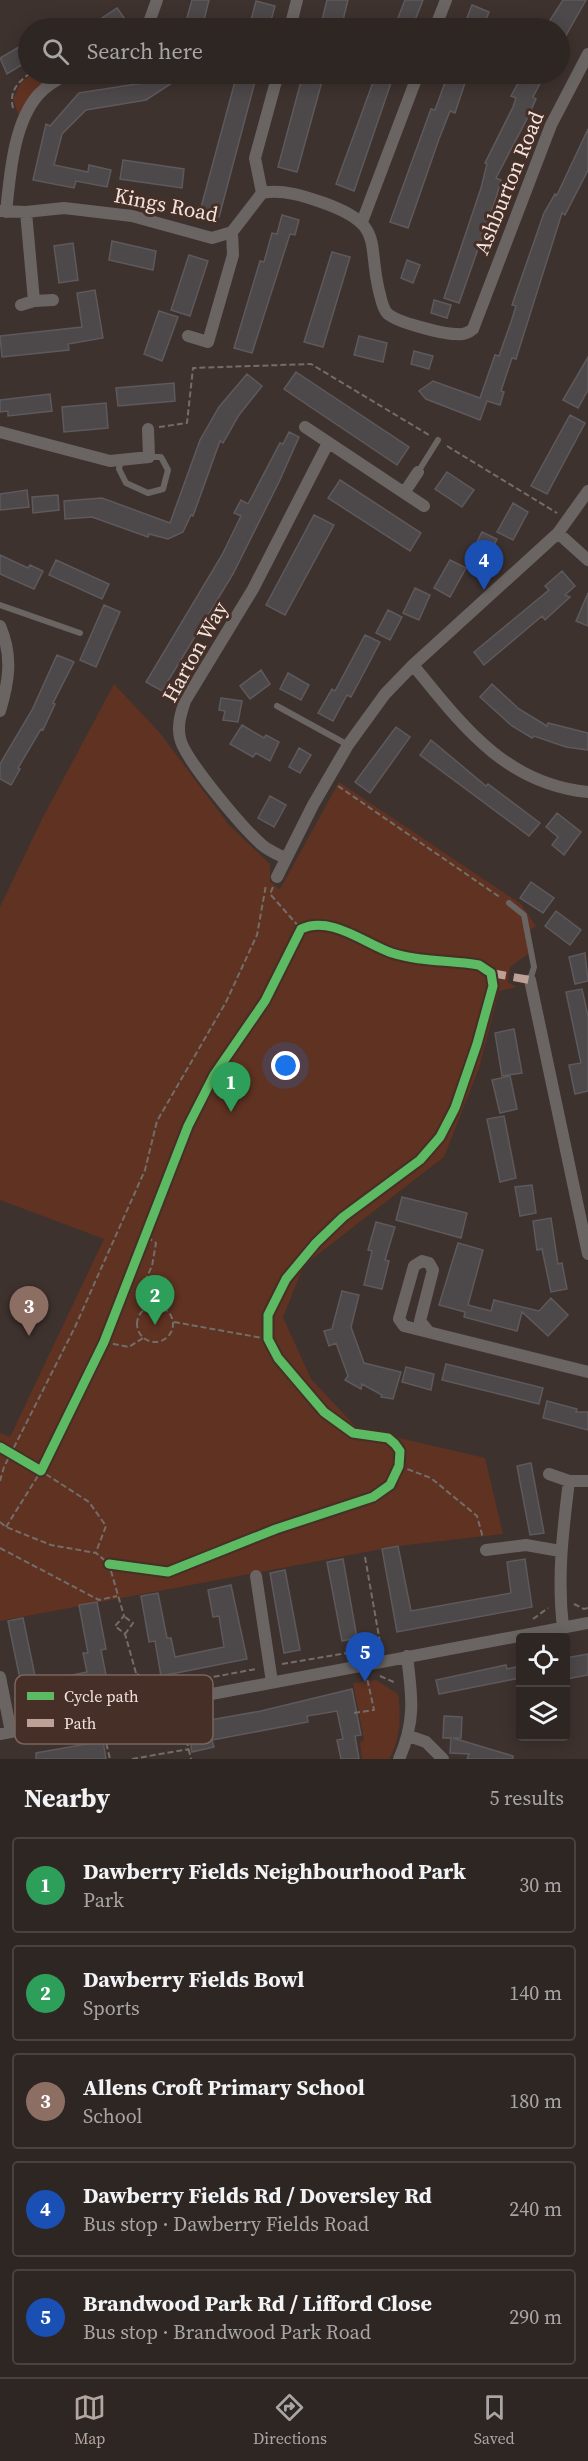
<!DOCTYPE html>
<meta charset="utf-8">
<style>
:root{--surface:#2e2622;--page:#3a322f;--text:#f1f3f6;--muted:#a7a5a5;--line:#494340;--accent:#b3a5a0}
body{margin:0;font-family:"Source Serif 4",serif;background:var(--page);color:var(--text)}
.controls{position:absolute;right:18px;bottom:18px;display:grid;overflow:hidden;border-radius:6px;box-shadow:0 3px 15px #0003}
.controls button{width:54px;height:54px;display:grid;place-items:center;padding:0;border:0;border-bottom:2px solid var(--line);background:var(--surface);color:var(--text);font:30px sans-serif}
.you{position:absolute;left:286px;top:1066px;width:21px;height:21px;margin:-15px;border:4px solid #fff;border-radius:50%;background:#1a73e8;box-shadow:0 0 0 9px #1a73e833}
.badge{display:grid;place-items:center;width:39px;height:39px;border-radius:50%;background:var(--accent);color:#fff;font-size:20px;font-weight:700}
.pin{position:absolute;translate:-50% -50px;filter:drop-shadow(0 2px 3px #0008)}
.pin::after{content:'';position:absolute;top:32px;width:21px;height:18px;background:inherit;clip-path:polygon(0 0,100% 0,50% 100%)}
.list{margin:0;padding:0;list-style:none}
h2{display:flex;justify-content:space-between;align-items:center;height:78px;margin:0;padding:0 24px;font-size:26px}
h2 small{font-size:20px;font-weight:400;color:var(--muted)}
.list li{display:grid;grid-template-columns:39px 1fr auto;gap:18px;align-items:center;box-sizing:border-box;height:96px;margin:0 12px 12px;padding:0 12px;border:2px solid var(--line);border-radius:6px}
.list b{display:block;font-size:22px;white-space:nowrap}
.list p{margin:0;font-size:20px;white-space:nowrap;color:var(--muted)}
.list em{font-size:20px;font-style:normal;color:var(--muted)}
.icon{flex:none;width:33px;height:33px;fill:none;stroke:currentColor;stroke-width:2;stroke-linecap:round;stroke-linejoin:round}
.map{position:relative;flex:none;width:588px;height:1759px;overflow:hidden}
.search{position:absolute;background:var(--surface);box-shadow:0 3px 15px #0003;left:18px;right:18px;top:18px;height:66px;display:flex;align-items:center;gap:15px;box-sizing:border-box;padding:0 21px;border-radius:33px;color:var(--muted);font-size:22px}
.sheet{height:618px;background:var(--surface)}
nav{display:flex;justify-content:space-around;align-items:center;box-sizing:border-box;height:84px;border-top:2px solid var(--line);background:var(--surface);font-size:16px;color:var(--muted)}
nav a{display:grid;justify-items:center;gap:3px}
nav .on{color:var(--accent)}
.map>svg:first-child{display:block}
.green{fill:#5f3222}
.building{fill:#4d484a;stroke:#5e595c;stroke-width:1.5}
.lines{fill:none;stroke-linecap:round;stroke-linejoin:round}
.path{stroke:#736d6a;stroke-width:2;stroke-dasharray:6 3;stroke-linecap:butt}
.service{stroke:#6a6563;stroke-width:6}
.minor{stroke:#6a6563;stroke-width:12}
.quiet{stroke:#bda197;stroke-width:8;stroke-dasharray:15 8;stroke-linecap:butt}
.cycleway-casing{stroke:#452f27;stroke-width:13}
.cycleway{stroke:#5cba63;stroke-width:9}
.labels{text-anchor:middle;stroke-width:6;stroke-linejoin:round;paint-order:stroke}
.street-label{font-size:21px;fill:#f2e3de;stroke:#452f27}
.key{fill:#452f27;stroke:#79655e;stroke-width:1.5}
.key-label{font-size:16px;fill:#f2e3de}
</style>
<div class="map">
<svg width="588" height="1759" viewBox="0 0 588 1759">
<rect width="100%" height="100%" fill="#3e322e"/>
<path class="green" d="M33,74H60L21,122L13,99L22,81Z
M114,684L160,733L229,825L270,864V882L280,889L339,782L521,904L536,926L526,933L528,954L510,967L508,982L517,987L499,991L479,1068L444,1157L304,1265L283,1317L311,1379L357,1428L485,1458L503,1534L398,1546L0,1621V1433L10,1437L104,1239L0,1200V907L42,819Z
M376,1680L398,1694C401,1716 401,1739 389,1759H362L360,1742L364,1740L353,1683Z"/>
<path class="building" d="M192,0H209L202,28H184Z
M327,0H348L342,24L339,23L337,28H320Z
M405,0H423L412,28H394Z
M563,0H586L560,46V28H545Z
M256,1L275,6L269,28L250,24Z
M472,5L489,12L484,25L481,28H463Z
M117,8L127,22L118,28H87Z
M28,45V61L7,74L0,58L19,47Z
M157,74H170L175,81L146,100L86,110L62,134L54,165L88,172L89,165L111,170L107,187L76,181L74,188L33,180L46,124L50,126L79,93L143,83Z
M237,74H257L219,217L200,211Z
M303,74H324L297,172L278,167Z
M376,74H394L354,191L336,184Z
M448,74H468L455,113L450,111L439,139L408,228L390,222L431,109L435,110Z
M523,74H545L533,97L536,99L527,119L496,178L501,180L496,198L459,303L444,298L481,188L487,164L485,163L513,107L516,98L511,96Z
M588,129V170L565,215L562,213L520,346L516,359L512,358L501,391L504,392L500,405L487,401L480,420L426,399L419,391L433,381L480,398L495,355L499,356L511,322L516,306L512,305L544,213L555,194L557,195Z
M123,160L184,169L182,188L120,179Z
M282,215L299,220L295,235L290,234L252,353L234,348L260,261L264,262L272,233L277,234Z
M112,241L156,251L153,270L109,260Z
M73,243L78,280L59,283L54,246Z
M332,252L350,257L323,347L304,342Z
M189,255L208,261L190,316L171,310Z
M407,260L420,265L413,283L401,278Z
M95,290L103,338L68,344L69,350L2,357L0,336L82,327L77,293Z
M434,300L451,305L447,318L431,313Z
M159,311L178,317L162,361L144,354Z
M359,336L387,343L383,362L354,355Z
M414,351L433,356L429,369L411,364Z
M588,357V390L578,408L563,400Z
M296,372L409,447L397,465L284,389Z
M247,374L262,386L239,415L223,443L220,441L193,516L191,515L183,532L168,539L149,534L148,537L92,517L65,519L64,501L102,498L170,523L200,440L219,407Z
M174,383L175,401L118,406L116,388Z
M50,394L52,411L8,416V411L0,412V400Z
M106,403L108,428L64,432L62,407Z
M570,415L585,423L547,494L531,486Z
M289,432L299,437L279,482L233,574L162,691L146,682L222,555L241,516L234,513L241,500L248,504L280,443L283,444Z
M447,472L474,490L462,507L435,489Z
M340,480L421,533L410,551L328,498Z
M27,490L29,507L0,510V494Z
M58,495L59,510L33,513L32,497Z
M513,503L528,512L513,540L497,532Z
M314,515L334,525L285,615L266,605Z
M482,532L497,539L482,569L467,562Z
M0,555L28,568L30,565L43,571L34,589L0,574Z
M56,560L109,584L102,599L49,575Z
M450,560L466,568L450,597L434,588Z
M562,571L575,586L565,595L570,597L545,620L542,616L484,665L474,652L549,590L545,586Z
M415,588L430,595L419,620L403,613Z
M588,593V626L576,621Z
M104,605L120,612L96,667L80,660Z
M388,610L402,617L390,640L376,633Z
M365,635L380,642L351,697L347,695L333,721L318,713L332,689L335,691Z
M57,655L74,662L53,703L55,704L43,730L41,729L18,768L20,769L11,785L0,779V764L32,710Z
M261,670L270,684L250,699L240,686Z
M288,673L309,685L301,700L280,689Z
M492,684L519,709L547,726L548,723L588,733V750L566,747L534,736L532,738L512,726L480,697Z
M221,698L242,701L238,722L223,720L225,711L219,710Z
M242,725L264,738L266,735L279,742L270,761L256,753L253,757L230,744Z
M396,727L410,737L370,793L355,782Z
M431,740L486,786L488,784L540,823L529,836L420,755Z
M299,748L311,755L300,773L289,767Z
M270,796L286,805L274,827L258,818Z
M557,813L581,832L564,855L552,845L558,837L546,827Z
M531,882L554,898L543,913L520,898Z
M556,911L581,930L570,945L545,926Z
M585,953L588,981L575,984L569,957Z
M582,989L588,1016V1091L575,1094L569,1065L581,1063L566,992Z
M514,1029L522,1073L502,1076L495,1033Z
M510,1076L517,1109L500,1113L492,1080Z
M504,1116L516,1178L500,1182L487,1119Z
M532,1185L536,1213L520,1216L515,1187Z
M402,1197L467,1213L461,1238L396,1220Z
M551,1218L558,1264L562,1263L567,1289L551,1292L542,1249L537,1250L533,1221Z
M376,1222L395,1227L385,1260L389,1261L382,1289L364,1285L372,1251L368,1250Z
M458,1243L483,1250L468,1305L491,1311L494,1300L539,1311L551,1298L568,1315L548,1336L522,1312L517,1331L464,1317L465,1312L439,1305Z
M342,1291L359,1295L351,1327L364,1363L401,1372L393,1399L381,1397L382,1395L362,1384L361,1389L345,1380L348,1376L336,1343L329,1346L324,1331L332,1329Z
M446,1364L543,1388L539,1404L442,1380Z
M406,1367L434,1374L431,1390L402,1382Z
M547,1401L577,1409L576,1412H588V1430L543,1418Z
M531,1463L544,1533L530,1535L517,1466Z
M398,1546L411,1611L511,1593L507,1562L525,1559L532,1607L397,1632L382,1549Z
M343,1559L357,1638L342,1641L327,1562Z
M285,1570L300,1650L284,1653L270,1573Z
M231,1585L247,1659L161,1676L155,1641L149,1642L141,1596L158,1593L167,1638H171L175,1657L224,1647L219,1616L213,1617L208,1590Z
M97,1602L106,1649L101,1650L108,1685L62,1695L58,1678L87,1672L83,1653H88L79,1605Z
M23,1618L40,1700L25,1703L8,1621Z
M588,1654V1675L566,1679V1658Z
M506,1665L507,1669L520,1666V1678L439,1694L436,1680Z
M352,1689L361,1735L355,1736L359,1759H341L337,1740L343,1739L337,1711L307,1716L308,1722L212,1740L214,1747L192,1752L187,1724L261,1711Z
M444,1716L462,1717L461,1738H453L513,1756V1759H467L469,1754L450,1753L451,1738H443Z
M103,1741L106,1759H36V1753Z"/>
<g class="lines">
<path class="path" d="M13,108C9,92 17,83 29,74
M159,427L187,423L193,368L311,364L429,435
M447,446L557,513
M338,786L501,898
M273,887L270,894L301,929
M137 1324a18 18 0 1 1 36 0a18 18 0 1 1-36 0Z
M145,1308L143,1285L152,1266L156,1243L147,1237
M174,1322L268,1339
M104,1342L129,1347L143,1338
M399,1466L431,1478L477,1516L483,1538
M0,1481L4,1467L75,1327L145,1170L157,1121L226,1002L257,935L266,885
M0,1522L6,1527L51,1545L96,1553L109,1564L124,1616L115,1626L125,1634L136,1673
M6,1527L41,1471L89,1502L106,1526L96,1552
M0,1548L99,1600L117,1596
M365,1557L381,1648
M574,1604L584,1609L588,1608
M125,1617L133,1623L125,1634
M533,1619L548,1608
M282,1664L359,1651
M380,1676L396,1683
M121,1694L136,1673L155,1687
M19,1713L256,1669
M354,1713L374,1710L367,1678
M180,1714L191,1759
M102,1726L110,1759
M132,1759L189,1749"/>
<path class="service" d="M121,460L119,469L126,483L148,493L163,489L168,470L161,457H149
M418,472L438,440
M0,605L80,633
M277,706L348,745
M509,903L524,915L534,967L530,980"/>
<path class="minor" d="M147,28L157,0
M290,28L297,0
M435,28L446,0
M262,193L255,158L278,74
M0,211L26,212L64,208L132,216L212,238L232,232L262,193C283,189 304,196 324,203C385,225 367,241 379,291C381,298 382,307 387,313C395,322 443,334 456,334C463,335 468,333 473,329L551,125L588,54
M6,212C10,176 13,124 38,95C46,86 58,79 68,74
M26,212L34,301
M362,222L418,74
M21,305L34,301L53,300
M188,336L208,342L233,255L232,232
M305,427L424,506
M0,432L110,461L149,457L148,429
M404,493L418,472
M558,533L588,560
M0,626C13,656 9,681 0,711
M413,665C462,725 505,784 588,792
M285,858C277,854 267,850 261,844C243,828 184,759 180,738C177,725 181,713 185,701L253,589L328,443
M277,877L313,805L348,745L385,694L413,665L558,533L588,491
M530,980L588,1254
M428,1331L420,1321L433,1270L429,1263L422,1261L414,1266L399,1319L404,1326L588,1372
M549,1474L569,1481H588
M486,1550L526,1545L560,1551
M256,1576L272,1682
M563,1627C557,1577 563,1530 569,1481
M0,1677L11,1732
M0,1734L588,1623
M409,1736L426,1742L443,1759
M399,1759C416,1721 412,1696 407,1656"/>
<path class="quiet" d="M491,973L530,980"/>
<g class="cycleway-casing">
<path id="cycleway" d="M0,1447L41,1471L104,1342L188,1126L214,1075L265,1001L301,929C330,915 364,943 392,953C420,962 450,960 479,965L491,973L493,986L477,1044L455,1108L440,1137L420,1160L343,1217L316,1243L286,1279L268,1315V1339L278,1358L324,1412L353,1433L388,1438L395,1444L400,1451L399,1466L390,1485L373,1497L276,1529L168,1572L109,1564"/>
</g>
<use href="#cycleway" class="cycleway"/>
</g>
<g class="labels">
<g class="street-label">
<text transform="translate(509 183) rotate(-68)" y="7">Ashburton Road</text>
<text transform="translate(166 205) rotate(11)" y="7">Kings Road</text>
<text transform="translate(195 652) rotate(-61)" y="7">Harton Way</text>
</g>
</g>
<rect x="15" y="1675" width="198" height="69" rx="9" class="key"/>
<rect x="27" y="1692" width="27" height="8" fill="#5cba63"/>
<rect x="27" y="1719" width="27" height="8" fill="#bda197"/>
<g class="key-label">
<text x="64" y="1702">Cycle path</text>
<text x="64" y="1729">Path</text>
</g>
</svg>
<div class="controls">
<button><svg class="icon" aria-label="locate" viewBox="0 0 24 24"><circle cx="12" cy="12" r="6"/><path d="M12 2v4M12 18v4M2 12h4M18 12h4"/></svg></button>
<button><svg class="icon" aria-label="layers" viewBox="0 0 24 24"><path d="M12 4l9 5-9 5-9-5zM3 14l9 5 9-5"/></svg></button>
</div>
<div class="you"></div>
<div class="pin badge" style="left:231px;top:1112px;background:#2e9e5b">1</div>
<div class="pin badge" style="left:155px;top:1325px;background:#2e9e5b">2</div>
<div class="pin badge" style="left:29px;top:1336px;background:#8d6e63">3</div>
<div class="pin badge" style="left:484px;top:590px;background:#1a4fb4">4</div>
<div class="pin badge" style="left:365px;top:1682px;background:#1a4fb4">5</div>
<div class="search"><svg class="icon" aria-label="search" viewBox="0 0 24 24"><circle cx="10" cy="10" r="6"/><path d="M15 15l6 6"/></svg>Search here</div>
</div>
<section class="sheet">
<h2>Nearby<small>5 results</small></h2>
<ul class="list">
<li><span class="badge" style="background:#2e9e5b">1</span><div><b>Dawberry Fields Neighbourhood Park</b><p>Park</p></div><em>30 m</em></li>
<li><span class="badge" style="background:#2e9e5b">2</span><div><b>Dawberry Fields Bowl</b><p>Sports</p></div><em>140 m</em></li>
<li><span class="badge" style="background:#8d6e63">3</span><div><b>Allens Croft Primary School</b><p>School</p></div><em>180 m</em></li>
<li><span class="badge" style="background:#1a4fb4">4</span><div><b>Dawberry Fields Rd / Doversley Rd</b><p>Bus stop · Dawberry Fields Road</p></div><em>240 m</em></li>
<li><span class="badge" style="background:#1a4fb4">5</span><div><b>Brandwood Park Rd / Lifford Close</b><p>Bus stop · Brandwood Park Road</p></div><em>290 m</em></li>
</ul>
</section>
<nav>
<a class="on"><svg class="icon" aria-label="map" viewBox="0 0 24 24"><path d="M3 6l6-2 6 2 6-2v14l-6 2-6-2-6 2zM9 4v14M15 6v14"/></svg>Map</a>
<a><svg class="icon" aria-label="directions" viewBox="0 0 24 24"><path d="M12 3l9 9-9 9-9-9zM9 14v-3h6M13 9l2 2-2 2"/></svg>Directions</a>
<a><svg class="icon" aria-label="saved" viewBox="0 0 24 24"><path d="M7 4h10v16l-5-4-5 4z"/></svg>Saved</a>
</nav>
